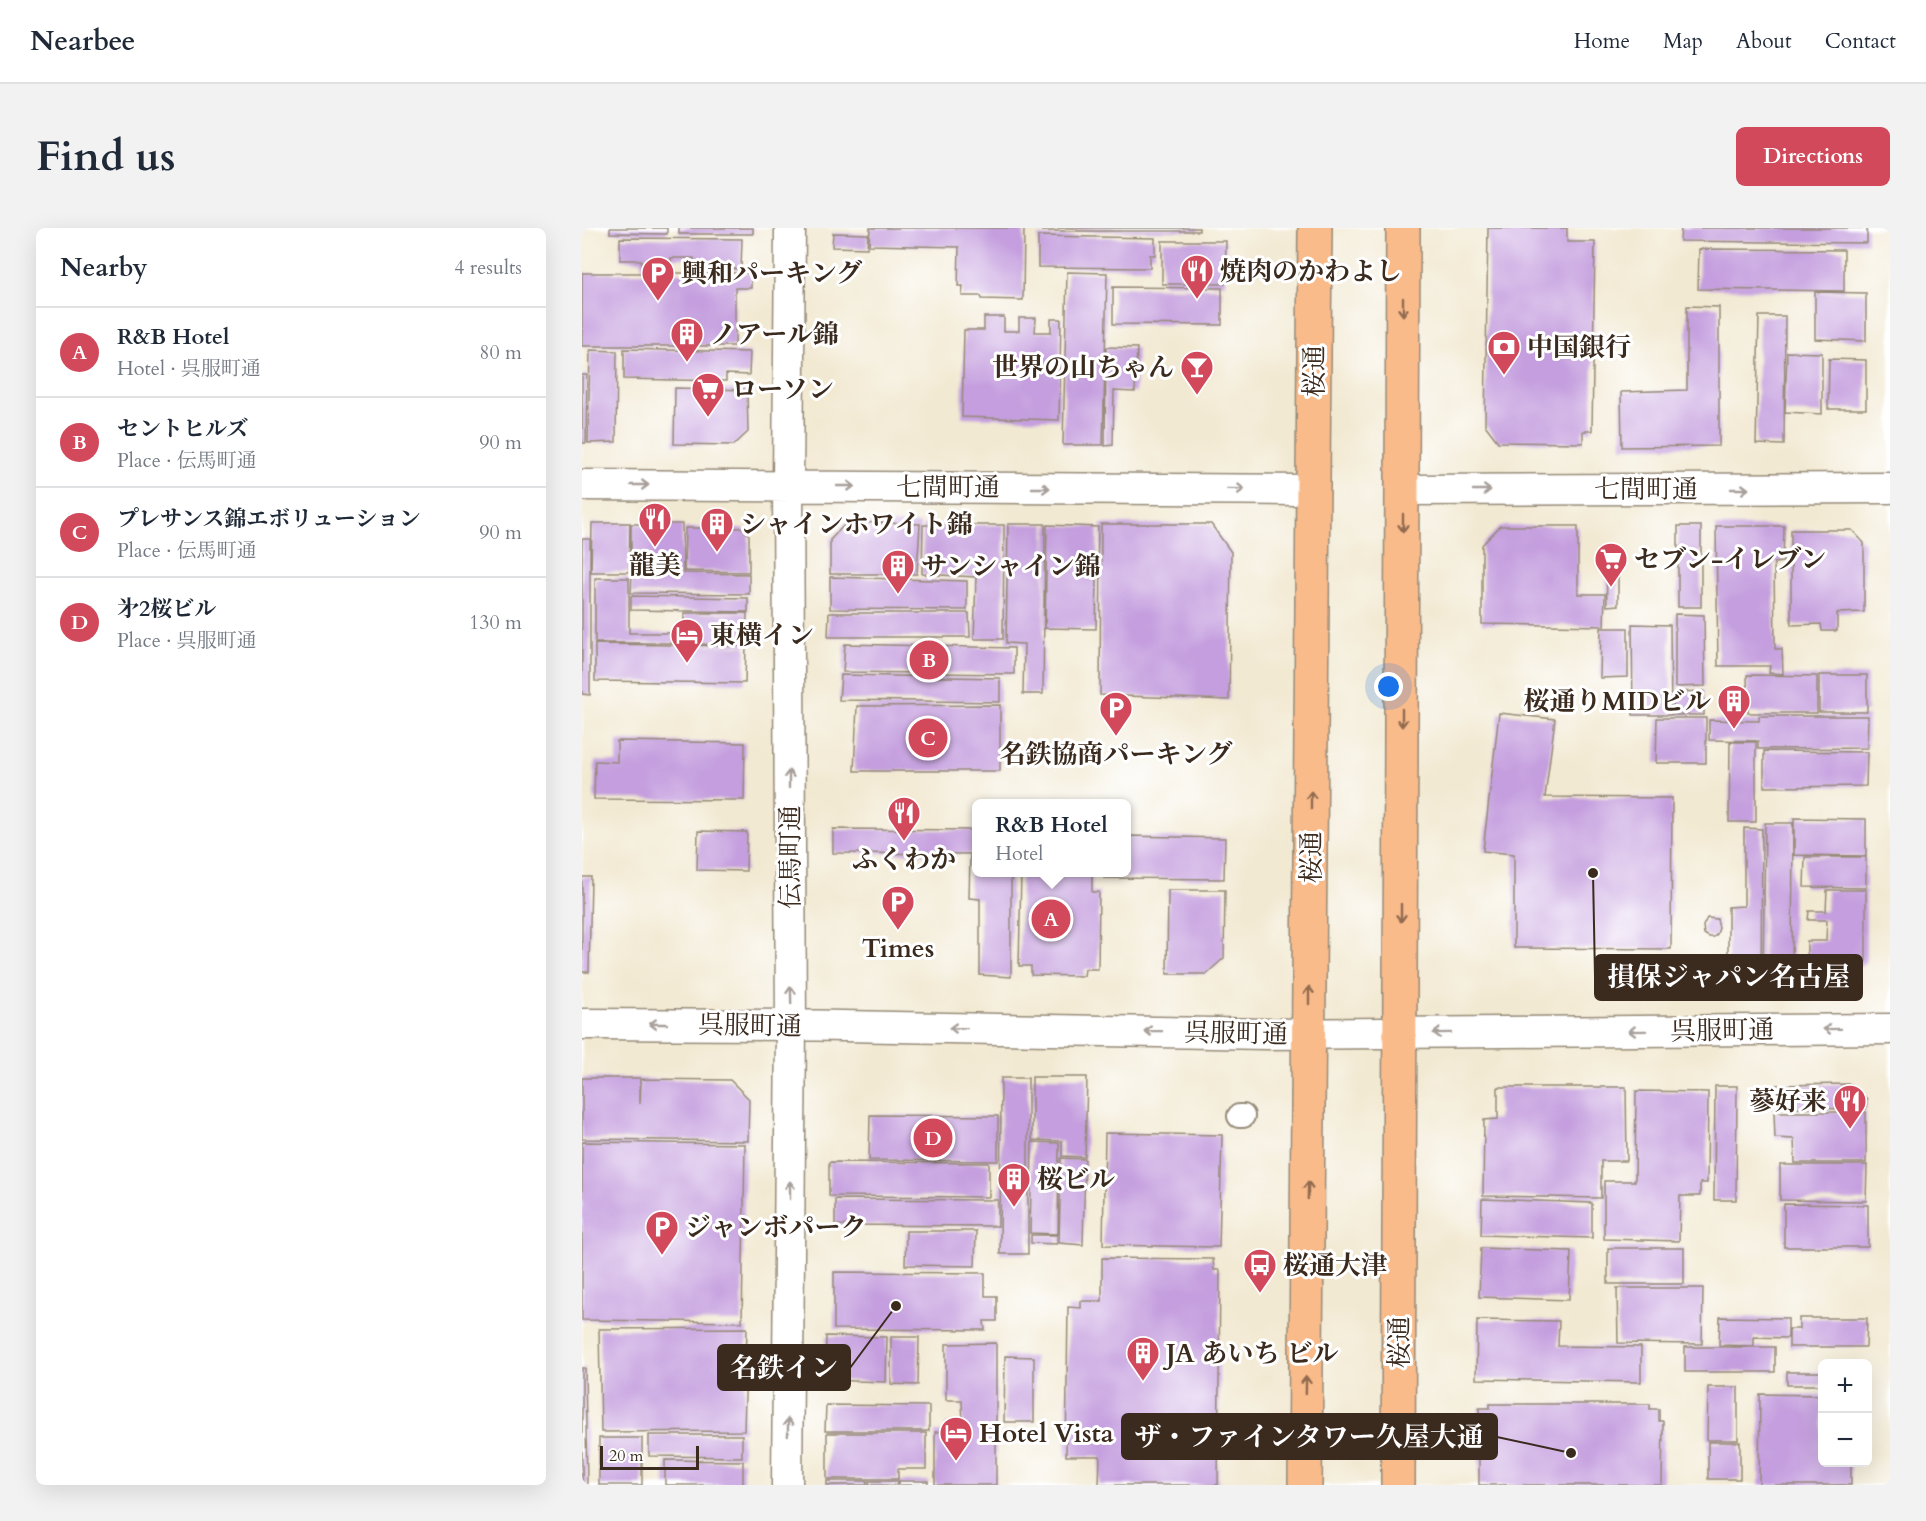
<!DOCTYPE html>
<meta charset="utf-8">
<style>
:root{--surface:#fff;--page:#f2f2f3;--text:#1f2937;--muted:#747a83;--line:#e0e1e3;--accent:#d1495b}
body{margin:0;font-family:Cardo,"Noto Serif JP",serif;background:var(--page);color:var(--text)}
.controls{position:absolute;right:18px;bottom:18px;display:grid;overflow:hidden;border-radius:9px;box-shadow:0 6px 24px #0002}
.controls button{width:54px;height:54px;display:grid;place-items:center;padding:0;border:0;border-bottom:2px solid var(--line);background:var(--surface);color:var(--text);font:30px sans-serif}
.scale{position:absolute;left:18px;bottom:15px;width:99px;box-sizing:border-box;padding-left:6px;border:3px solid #3b2a1e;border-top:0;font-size:16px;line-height:21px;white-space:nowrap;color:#3b2a1e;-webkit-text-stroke:4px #fff;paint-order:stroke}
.you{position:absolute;left:807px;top:459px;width:21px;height:21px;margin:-15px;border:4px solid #fff;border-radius:50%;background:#1a73e8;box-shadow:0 0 0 9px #1a73e833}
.badge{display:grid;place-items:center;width:39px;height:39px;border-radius:50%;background:var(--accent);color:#fff;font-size:20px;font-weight:700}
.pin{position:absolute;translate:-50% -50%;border:3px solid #fff;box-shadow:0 2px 6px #0006}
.popup{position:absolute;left:390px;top:571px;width:159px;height:78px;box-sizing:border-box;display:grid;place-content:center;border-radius:9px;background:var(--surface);filter:drop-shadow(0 2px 4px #0005);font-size:20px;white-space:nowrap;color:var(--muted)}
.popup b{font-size:22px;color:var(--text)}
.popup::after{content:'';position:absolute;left:50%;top:100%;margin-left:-12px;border:12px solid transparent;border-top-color:var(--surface)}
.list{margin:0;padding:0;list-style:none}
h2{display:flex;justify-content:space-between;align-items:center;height:78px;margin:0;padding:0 24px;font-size:26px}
h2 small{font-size:20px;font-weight:400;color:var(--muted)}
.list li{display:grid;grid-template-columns:39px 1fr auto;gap:18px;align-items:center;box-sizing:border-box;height:90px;padding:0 24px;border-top:2px solid var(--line)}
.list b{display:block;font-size:22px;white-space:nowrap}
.list p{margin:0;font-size:20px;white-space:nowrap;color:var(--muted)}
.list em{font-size:20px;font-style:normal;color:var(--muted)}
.map{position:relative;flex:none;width:1308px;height:1257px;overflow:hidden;border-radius:9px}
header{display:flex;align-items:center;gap:36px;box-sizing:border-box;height:84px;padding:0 30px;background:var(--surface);border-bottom:2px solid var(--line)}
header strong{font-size:28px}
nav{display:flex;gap:33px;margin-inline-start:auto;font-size:21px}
.intro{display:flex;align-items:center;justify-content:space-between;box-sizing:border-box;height:144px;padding:0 36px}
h1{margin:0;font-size:42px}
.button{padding:15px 27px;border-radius:9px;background:var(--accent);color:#fff;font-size:21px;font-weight:700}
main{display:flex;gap:36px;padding:0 36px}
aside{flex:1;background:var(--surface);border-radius:9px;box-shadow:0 6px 24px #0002}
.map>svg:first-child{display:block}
.building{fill:#c49ede}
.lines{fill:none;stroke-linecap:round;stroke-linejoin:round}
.pedestrian-casing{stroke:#968a78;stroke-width:26}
.minor-casing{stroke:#968a78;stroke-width:33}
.trunk-casing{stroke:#968a78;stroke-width:36}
.pedestrian{stroke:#fff;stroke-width:22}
.minor{stroke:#fff;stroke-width:30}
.trunk{stroke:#fabb8b;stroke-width:33}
.oneway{stroke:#916b4f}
.oneway2{stroke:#a79f9a}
.labels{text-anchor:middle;stroke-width:6;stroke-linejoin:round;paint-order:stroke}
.poi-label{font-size:26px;font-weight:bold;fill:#3b2a1e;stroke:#fff;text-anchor:start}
.street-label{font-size:26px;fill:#3b2a1e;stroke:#fff}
.leader{fill:none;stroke:#3b2a1e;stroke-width:2}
.callout-dot{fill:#3b2a1e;stroke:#fff;stroke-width:2}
.callout{fill:#3b2a1e;stroke:#3b2a1e;stroke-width:2}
.callout-label{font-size:27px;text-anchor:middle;font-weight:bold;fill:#fff}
</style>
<header>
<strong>Nearbee</strong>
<nav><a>Home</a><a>Map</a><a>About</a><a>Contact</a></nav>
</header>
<div class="intro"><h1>Find us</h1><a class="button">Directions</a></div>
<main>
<aside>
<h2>Nearby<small>4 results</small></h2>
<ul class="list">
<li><span class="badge">A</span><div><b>R&amp;B Hotel</b><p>Hotel · 呉服町通</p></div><em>80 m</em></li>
<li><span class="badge">B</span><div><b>セントヒルズ</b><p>Place · 伝馬町通</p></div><em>90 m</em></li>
<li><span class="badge">C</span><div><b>プレサンス錦エボリューション</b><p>Place · 伝馬町通</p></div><em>90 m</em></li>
<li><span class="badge">D</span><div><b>㐧2桜ビル</b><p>Place · 呉服町通</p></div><em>130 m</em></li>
</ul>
</aside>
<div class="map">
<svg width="1308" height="1257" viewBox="0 0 1308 1257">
<rect width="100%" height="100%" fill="#fff"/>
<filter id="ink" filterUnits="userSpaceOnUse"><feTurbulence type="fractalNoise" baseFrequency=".0167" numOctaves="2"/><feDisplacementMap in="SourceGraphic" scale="12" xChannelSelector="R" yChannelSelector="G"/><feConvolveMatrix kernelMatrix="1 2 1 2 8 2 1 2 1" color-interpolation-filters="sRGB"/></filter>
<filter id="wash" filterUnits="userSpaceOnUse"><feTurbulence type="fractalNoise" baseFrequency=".008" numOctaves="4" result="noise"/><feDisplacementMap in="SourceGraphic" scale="24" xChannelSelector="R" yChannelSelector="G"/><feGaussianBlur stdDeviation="1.35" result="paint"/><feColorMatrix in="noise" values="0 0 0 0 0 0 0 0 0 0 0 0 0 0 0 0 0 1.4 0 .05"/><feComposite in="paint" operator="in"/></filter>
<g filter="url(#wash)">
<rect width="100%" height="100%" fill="#f2e9d2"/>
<g id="blocks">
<path class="building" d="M28,0H85V6L28,5Z
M97,0H171V6H97Z
M288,0H442L441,72L400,71L399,68H380L381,58H376L377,19L287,17Z
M460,0H617V3H460Z
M906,0H985V14H1013L1010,203H1001V215L916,214L903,197Z
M1099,0H1285V15L1098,13Z
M251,5L286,6L285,20L250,19Z
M456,8L573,10V27H568V40L456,39Z
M38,10L160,11L159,41L111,40L112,30H89V41H60L59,32H38Z
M580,13H644L643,56H580Z
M1117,21L1262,22V63L1116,61Z
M485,44L525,45L521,217H481Z
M0,45H169V60H153V118H0Z
M531,59L640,60V97L531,96Z
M1233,64L1284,65V113L1233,111Z
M1105,78L1137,79V218L1040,219L1039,164L1105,162Z
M1177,88H1203L1202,217L1174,216Z
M402,89H422V103H437V90H454L453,104H469V91H479L477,192L380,189L382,102H402Z
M524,119L555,120L553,164L532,163L531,217L523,218Z
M42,121L168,124L167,147L144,146V153L42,151Z
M8,122L35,123L34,214L6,215Z
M1205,124L1240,125V186L1203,184Z
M1247,131L1284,132V181H1246Z
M0,147H5L4,215H0Z
M93,160L165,162L166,204L152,217L92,216Z
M265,294L338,296L335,346H248V312Z
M10,295H48L47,344H9Z
M49,296H100L101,345L167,346V366L49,365L50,344H98L49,343Z
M426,296H463L461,466H441L442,416L424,415Z
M519,296H629L649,324L647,472L518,467Z
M341,297H422L421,411H392L394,349L340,346Z
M465,297L516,299L514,401L463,400Z
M918,298H996V366H1023L1022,398L900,396V317Z
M1096,298H1119V379H1096Z
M1134,298H1202L1201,334L1192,335L1193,421H1200L1201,446L1187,445L1188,438H1136Z
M103,300H160L167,307V344L102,343Z
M1209,302H1270L1282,315V384L1255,385V403H1240L1239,396L1209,397Z
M0,311H8V467L0,466Z
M1024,335H1036V377L1025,378Z
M248,349L385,353V382L248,381Z
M13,350H47V405H101V415H13Z
M49,368L166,370V384L49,382Z
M102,385H165L164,417L102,416Z
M247,385H387L388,409H246Z
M1093,386L1122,387L1123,458L1093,459Z
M1050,396L1088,397L1089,487H1051Z
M1019,400H1046V449L1018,450Z
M13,416L164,418L163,455L13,453Z
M263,416L432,420V446L261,444Z
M259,447L418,450V474L257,472Z
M1165,447L1235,448V485H1166Z
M1237,447H1285V484H1237Z
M1122,463V487H1091L1092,464Z
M418,477V543H272L275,478Z
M917,485L973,491L963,569L1090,570L1089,721L932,720V626L901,623Z
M1177,488H1286L1285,520L1176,521V513L1127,512V492L1177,493Z
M1075,490H1124V535H1074Z
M35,513L163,515L162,572L12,571L13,533L35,534Z
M1148,514H1174V594H1147Z
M1182,523L1285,524L1284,558L1182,559Z
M1212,590L1284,591V628L1212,627Z
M1183,595H1211L1210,748L1181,747Z
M1162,600L1180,601L1179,747H1146V679L1162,678Z
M251,601L394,602V626L251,625Z
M116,603L165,604L164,643L115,642Z
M544,608L643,610L642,651L522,650V644H544Z
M388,628H394V644H429V749L398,747V671L387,670Z
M1223,629H1284V660L1222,659Z
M439,644H510V664H517L516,741H503L502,748L449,747V738H437Z
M0,649H9L7,744H0Z
M586,662H643L642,730L624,746H585Z
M1245,662H1284V733L1269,748H1225V713H1244L1245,692H1226L1227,683H1244Z
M1125,690L1135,691L1137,700L1135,706L1132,709H1127L1122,706L1121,698Z
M450,849H505L503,929L480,928V913L450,912Z
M0,850H58V876L59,851L148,852L167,871L166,913L0,911Z
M419,850H446V1026H418Z
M1269,856L1285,871L1284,881L1192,880V857Z
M1133,858H1155L1154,972H1132Z
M916,859H1044L1045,933H1019V970L901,968L902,892L916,891Z
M1054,863L1126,864L1125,955H1118V968H1098L1097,1013L1022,1011V953H1053Z
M1192,884H1284V935H1213L1212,911L1193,910Z
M288,887L416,888V933L287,932Z
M523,905L640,907L637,1019L521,1017Z
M0,914L163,916L160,1094L0,1092Z
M450,914L477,915L476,1006L448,1005Z
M479,930L503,931L501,1017L477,1015Z
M247,934L407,935V969L247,968Z
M1198,937H1285L1284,973L1198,972Z
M253,971L416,972V998L253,997Z
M900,971L1010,975V1010L899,1007Z
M1202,976L1286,977V1019H1202Z
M324,1003H394L393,1038L323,1037Z
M449,1007H475V1016L449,1015Z
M899,1020L989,1023L987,1072L897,1069Z
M1026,1020H1102V1056H1026Z
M520,1030L631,1031L632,1042H638L636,1257H517L518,1228H484L486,1079L499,1080V1073H520Z
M252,1044L403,1045V1068H415V1093H402L403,1102L252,1101Z
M1035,1060H1121L1120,1116L1036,1115Z
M1138,1089L1206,1090V1110L1172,1109V1118L1137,1117Z
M1217,1090H1285L1284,1119H1207V1101H1217Z
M895,1092L977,1093L976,1118L1059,1119V1154L894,1151Z
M165,1100L162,1203L19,1204L17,1101Z
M244,1108L305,1109L304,1154L243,1152Z
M309,1109H337L336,1157L309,1156Z
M414,1115V1257H353V1204H364V1196H381L380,1172H364V1116Z
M1103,1119H1193V1144H1103Z
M423,1128L452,1129V1194H422Z
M0,1140H3L5,1257H0Z
M1205,1144H1240V1157H1205Z
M1126,1159H1156V1212H1125Z
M1178,1166L1240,1167V1234H1269V1257H1177Z
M908,1176H1068V1181H1077V1193H1081L1080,1257H897V1180H908Z
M244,1177L347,1178V1203H243Z
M245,1205H344V1241H316V1251H245Z
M67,1207H160V1229L67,1228Z
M17,1210H60V1257H17Z
M1126,1214H1158V1251H1126Z
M83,1232L161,1233V1257H83Z
M245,1253H285V1257H245Z
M287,1253H316V1257H287Z
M317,1253H346V1257H317Z"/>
</g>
</g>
<g filter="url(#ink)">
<use href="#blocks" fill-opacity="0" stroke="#968a78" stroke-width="1.5"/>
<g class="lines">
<g class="pedestrian-casing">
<path id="pedestrian" d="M657,888H661"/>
</g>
<g class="minor-casing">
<path id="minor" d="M0,257L731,262
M821,262L1308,260
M0,796L209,797L684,806L1308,801
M205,1257L209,797L206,258L208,0"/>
</g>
<g class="trunk-casing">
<path id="trunk" d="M723,1257L733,0
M816,1257L821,0"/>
</g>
<use href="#pedestrian" class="pedestrian"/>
<use href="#minor" class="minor"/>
<use href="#trunk" class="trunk"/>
</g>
<defs><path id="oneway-shaft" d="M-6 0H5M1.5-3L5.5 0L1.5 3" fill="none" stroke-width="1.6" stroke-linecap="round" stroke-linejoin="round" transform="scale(1.5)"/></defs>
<g class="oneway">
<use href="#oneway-shaft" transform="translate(821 79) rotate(90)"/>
<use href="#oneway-shaft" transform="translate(821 295) rotate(90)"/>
<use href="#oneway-shaft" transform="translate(820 490) rotate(90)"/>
<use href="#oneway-shaft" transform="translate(729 572) rotate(-90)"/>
<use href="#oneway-shaft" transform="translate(819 685) rotate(90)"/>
<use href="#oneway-shaft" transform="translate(727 767) rotate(-90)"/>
<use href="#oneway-shaft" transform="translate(726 962) rotate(-89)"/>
<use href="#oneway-shaft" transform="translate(724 1157) rotate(-89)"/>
</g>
<g class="oneway2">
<use href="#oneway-shaft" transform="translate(58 257)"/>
<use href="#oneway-shaft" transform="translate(264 258)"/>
<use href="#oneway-shaft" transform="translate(459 260)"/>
<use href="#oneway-shaft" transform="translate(654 261) rotate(1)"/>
<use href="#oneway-shaft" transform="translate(1158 261)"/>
<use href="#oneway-shaft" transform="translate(900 262)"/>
<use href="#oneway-shaft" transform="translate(207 551) rotate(-90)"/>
<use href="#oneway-shaft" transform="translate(209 767) rotate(-91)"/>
<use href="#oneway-shaft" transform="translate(76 796) rotate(-180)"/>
<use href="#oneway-shaft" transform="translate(376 800) rotate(-179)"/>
<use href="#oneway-shaft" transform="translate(1250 801) rotate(179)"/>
<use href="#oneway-shaft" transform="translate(571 803) rotate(-179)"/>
<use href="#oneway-shaft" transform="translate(1055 803) rotate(179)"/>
<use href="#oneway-shaft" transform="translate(860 805) rotate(179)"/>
<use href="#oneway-shaft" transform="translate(208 962) rotate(-90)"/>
<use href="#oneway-shaft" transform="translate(206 1199) rotate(-89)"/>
</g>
</g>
<defs>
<g id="restaurant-pin" transform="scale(1.725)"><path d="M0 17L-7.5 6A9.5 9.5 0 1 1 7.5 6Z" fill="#d1495b" stroke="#fff"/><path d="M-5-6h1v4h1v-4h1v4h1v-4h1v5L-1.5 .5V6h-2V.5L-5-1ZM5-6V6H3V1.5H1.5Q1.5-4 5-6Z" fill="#fff"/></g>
<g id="parking-pin" transform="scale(1.725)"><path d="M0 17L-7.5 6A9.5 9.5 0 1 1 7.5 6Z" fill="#d1495b" stroke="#fff"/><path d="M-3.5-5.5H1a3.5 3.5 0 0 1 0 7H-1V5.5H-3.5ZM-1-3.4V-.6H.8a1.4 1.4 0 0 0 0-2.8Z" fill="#fff"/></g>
<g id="building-pin" transform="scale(1.725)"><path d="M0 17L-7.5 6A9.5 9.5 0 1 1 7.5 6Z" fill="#d1495b" stroke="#fff"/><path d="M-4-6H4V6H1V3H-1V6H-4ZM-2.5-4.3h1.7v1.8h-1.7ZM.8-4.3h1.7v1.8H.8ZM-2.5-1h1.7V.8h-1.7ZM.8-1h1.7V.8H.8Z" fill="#fff"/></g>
<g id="bank-pin" transform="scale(1.725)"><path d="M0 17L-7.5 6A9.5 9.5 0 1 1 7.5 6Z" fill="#d1495b" stroke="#fff"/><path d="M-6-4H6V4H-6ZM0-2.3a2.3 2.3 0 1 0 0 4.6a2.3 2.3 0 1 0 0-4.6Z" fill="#fff"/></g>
<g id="bar-pin" transform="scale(1.725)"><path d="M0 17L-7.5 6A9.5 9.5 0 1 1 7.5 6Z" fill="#d1495b" stroke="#fff"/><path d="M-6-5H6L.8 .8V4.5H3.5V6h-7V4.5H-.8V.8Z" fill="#fff"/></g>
<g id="supermarket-pin" transform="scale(1.725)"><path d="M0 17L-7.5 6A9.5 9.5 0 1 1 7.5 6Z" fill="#d1495b" stroke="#fff"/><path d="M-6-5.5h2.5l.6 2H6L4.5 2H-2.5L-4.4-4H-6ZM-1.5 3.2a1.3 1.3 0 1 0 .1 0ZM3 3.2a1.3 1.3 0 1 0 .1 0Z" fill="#fff"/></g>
<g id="hotel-pin" transform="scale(1.725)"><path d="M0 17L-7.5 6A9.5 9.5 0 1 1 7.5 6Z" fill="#d1495b" stroke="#fff"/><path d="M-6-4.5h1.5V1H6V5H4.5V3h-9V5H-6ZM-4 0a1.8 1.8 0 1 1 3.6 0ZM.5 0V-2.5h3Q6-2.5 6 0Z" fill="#fff"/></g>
<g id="bus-pin" transform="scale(1.725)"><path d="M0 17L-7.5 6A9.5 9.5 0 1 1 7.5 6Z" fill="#d1495b" stroke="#fff"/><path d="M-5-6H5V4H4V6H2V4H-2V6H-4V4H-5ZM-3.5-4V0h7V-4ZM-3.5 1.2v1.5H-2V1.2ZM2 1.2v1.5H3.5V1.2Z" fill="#fff"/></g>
</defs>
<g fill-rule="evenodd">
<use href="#restaurant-pin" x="615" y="43"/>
<use href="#parking-pin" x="76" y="45"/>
<use href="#building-pin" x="105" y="106"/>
<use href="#bank-pin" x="922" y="119"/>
<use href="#bar-pin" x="615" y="139"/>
<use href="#supermarket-pin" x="126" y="161"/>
<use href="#restaurant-pin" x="73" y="291"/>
<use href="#building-pin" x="135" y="296"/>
<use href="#supermarket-pin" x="1029" y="331"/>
<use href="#building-pin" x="316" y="338"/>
<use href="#hotel-pin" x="105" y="407"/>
<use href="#building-pin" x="1152" y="473"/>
<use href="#parking-pin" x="534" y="480"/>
<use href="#restaurant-pin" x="322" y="585"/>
<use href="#parking-pin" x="316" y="674"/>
<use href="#restaurant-pin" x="1268" y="873"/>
<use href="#building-pin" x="432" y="951"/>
<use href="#parking-pin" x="80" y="999"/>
<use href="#bus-pin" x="678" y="1037"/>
<use href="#building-pin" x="561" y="1125"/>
<use href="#hotel-pin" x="374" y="1205"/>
</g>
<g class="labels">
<g class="poi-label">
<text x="638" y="52">焼肉のかわよし</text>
<text x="99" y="54">興和パーキング</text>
<text x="128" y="115">ノアール錦</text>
<text x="945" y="128">中国銀行</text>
<text x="592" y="148" text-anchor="end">世界の山ちゃん</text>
<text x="149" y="170">ローソン</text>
<text x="158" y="305">シャインホワイト錦</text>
<text x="1052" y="340">セブン-イレブン</text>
<text x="73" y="346" text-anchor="middle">龍美</text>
<text x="339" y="347">サンシャイン錦</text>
<text x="128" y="416">東横イン</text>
<text x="1129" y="482" text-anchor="end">桜通りMIDビル</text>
<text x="534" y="535" text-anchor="middle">名鉄協商パーキング</text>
<text x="322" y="640" text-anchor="middle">ふくわか</text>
<text x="316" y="729" text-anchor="middle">Times</text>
<text x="1245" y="882" text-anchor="end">蔘好来</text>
<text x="455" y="960">桜ビル</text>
<text x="103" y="1008">ジャンボパーク</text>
<text x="701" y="1046">桜通大津</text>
<text x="584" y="1134">JA あいち ビル</text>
<text x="397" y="1214">Hotel Vista</text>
</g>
<g class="street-label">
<text transform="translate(732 143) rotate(-90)" y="9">桜通</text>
<text x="366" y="268">七間町通</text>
<text x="1064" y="270">七間町通</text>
<text transform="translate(208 629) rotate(-90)" y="9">伝馬町通</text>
<text transform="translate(729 629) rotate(-90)" y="9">桜通</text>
<text transform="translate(168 797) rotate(1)" y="9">呉服町通</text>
<text transform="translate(1140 802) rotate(-1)" y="9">呉服町通</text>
<text transform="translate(654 805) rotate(1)" y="9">呉服町通</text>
<text transform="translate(817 1114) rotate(-90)" y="9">桜通</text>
</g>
</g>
<path class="leader" d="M1011 645L1013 749M314 1078L268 1140M989 1225L915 1209"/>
<g class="callout-dot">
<circle cx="1011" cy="645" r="6"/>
<circle cx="314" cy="1078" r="6"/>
<circle cx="989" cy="1225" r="6"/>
</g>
<g class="callout">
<rect x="1013" y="727" width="267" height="45" rx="6"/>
<rect x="136" y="1117" width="132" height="45" rx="6"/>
<rect x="540" y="1186" width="375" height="45" rx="6"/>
</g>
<g class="callout-label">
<text x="1147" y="758">損保ジャパン名古屋</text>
<text x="202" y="1149">名鉄イン</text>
<text x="727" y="1218">ザ・ファインタワー久屋大通</text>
</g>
</svg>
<div class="controls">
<button>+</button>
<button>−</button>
</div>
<div class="scale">20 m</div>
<div class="you"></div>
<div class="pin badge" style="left:469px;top:691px">A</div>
<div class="popup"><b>R&amp;B Hotel</b>Hotel</div>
<div class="pin badge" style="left:347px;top:432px">B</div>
<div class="pin badge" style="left:346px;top:510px">C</div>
<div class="pin badge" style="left:351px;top:910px">D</div>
</div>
</main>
